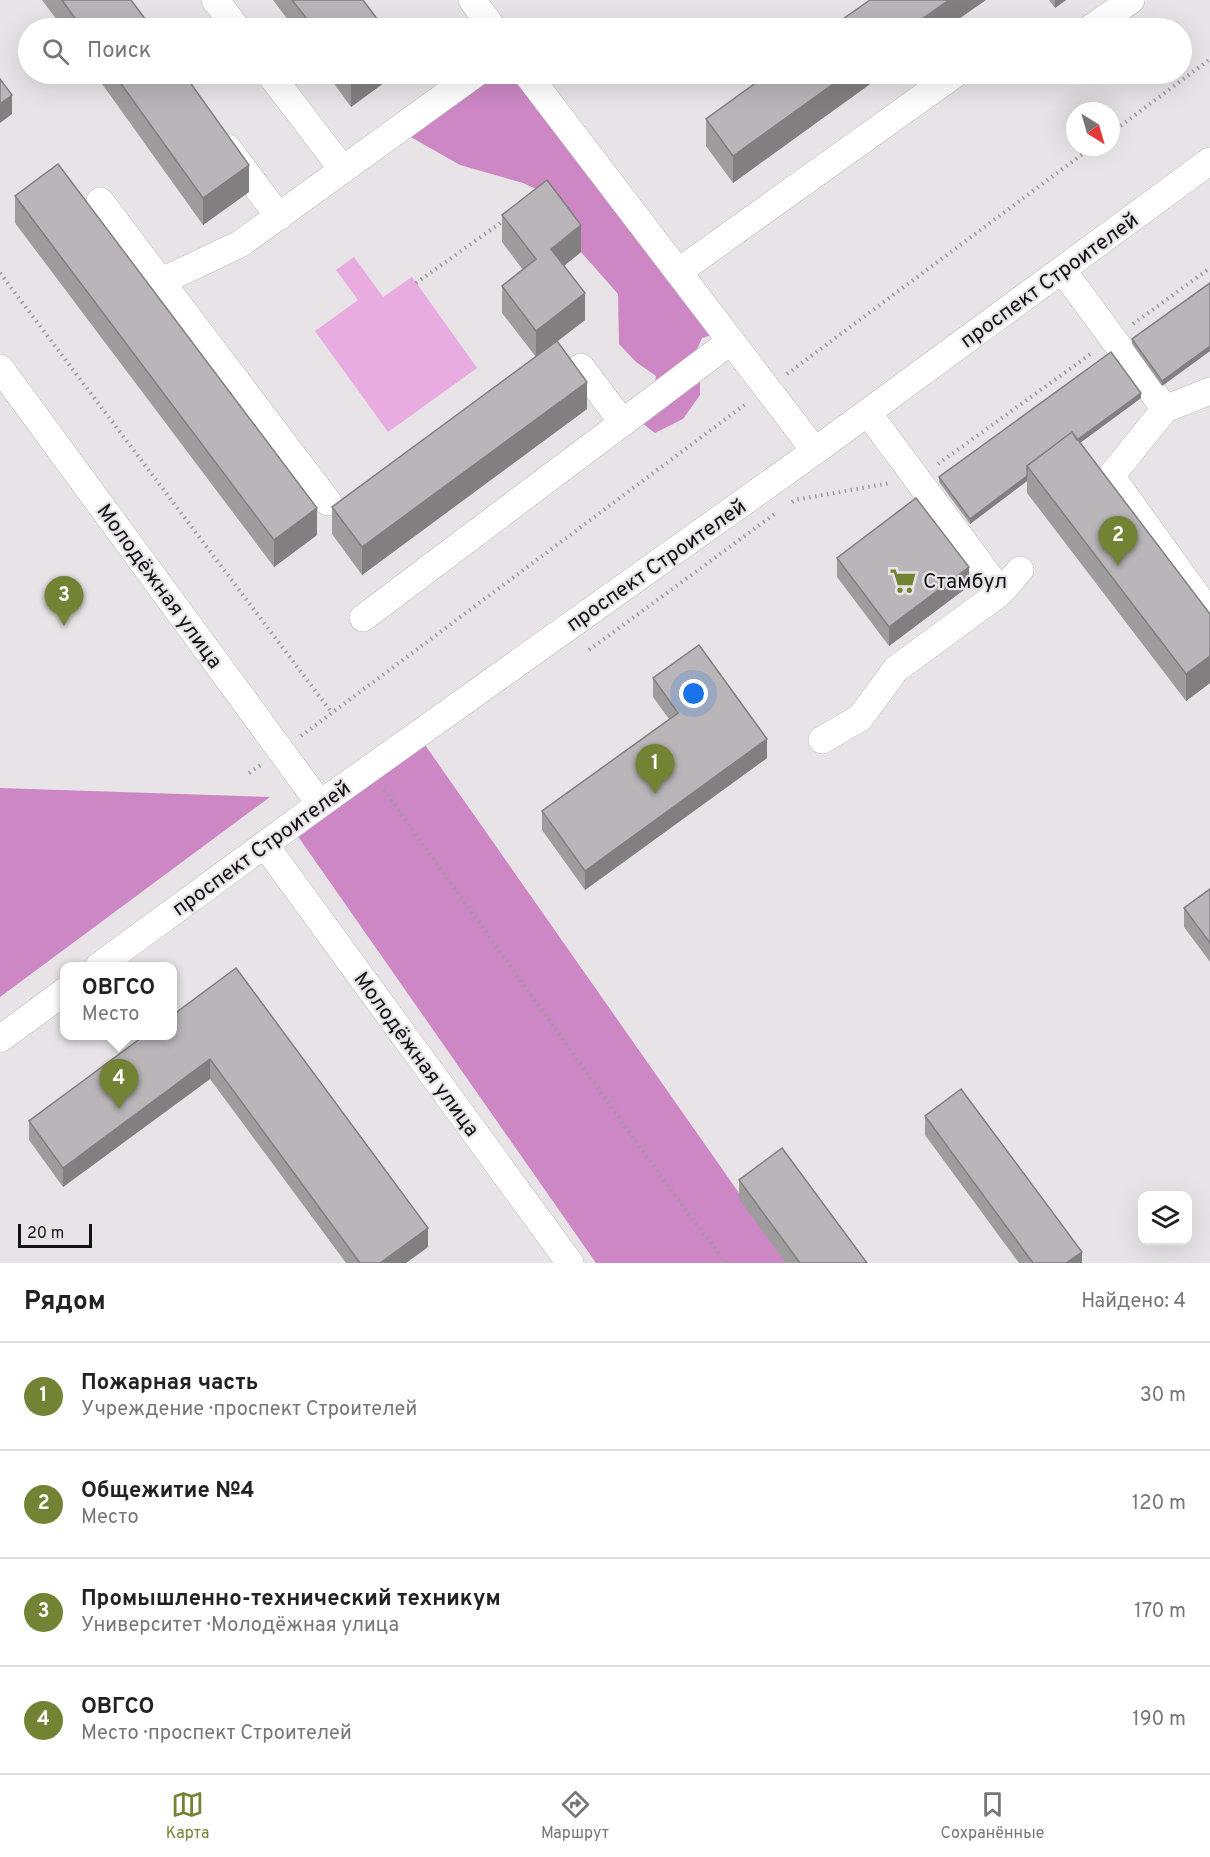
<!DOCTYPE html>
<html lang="ru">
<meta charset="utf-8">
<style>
:root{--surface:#fff;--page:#f6f6f6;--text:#222;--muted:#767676;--line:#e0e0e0;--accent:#728434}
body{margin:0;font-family:Overpass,sans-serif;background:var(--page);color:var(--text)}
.controls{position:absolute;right:18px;bottom:18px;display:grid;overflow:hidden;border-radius:12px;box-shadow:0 6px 24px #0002}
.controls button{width:54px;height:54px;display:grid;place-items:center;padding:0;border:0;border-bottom:2px solid var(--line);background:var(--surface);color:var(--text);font:30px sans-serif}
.compass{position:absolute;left:1066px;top:102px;width:54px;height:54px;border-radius:50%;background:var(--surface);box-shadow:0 6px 24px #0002;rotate:143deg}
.scale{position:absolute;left:18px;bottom:15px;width:74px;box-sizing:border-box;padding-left:6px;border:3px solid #131213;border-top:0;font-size:16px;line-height:21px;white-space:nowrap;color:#131213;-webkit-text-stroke:4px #e7e3e6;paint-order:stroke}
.you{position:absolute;left:694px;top:694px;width:21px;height:21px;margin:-15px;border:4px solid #fff;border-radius:50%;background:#1a73e8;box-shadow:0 0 0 9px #1a73e833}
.badge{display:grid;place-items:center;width:39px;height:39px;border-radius:50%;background:var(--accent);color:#fff;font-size:20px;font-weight:700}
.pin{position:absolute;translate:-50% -50px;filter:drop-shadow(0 2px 3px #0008)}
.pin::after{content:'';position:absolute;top:32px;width:21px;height:18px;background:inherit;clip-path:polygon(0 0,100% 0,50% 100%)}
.popup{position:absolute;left:60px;top:962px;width:117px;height:78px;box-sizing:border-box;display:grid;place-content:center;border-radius:12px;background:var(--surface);filter:drop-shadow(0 2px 4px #0005);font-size:20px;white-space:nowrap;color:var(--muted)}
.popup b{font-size:22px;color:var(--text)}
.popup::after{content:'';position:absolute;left:50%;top:100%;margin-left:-12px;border:12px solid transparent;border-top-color:var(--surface)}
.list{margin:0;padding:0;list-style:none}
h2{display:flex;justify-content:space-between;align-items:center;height:78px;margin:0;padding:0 24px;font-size:26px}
h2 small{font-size:20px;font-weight:400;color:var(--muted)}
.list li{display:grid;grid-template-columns:39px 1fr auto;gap:18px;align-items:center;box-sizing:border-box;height:108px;padding:0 24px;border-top:2px solid var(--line)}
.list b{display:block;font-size:22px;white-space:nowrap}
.list p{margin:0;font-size:20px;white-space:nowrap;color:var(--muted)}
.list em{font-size:20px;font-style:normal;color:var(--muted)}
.icon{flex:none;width:33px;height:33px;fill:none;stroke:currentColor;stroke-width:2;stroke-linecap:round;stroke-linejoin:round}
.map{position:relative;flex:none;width:1210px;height:1263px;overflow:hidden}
.search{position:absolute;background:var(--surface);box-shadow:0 6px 24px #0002;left:18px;right:18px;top:18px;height:66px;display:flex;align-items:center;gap:15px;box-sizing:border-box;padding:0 21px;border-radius:33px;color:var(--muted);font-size:22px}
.sheet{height:510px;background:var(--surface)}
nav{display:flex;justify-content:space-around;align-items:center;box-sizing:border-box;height:84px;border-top:2px solid var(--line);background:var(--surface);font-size:16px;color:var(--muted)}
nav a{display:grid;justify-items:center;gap:3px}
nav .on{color:var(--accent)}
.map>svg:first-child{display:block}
.green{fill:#e8ace0}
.forest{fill:#cc87c4}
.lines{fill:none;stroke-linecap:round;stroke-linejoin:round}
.minor-casing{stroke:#bab7ba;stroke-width:28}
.path{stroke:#9f9c9f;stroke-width:4;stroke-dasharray:1.5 4.5;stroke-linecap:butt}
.minor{stroke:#fff;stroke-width:27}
.wall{fill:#9f9c9e}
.shaded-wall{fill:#827f81}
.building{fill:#b9b5b8;stroke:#827f81;stroke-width:1.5}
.labels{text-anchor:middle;stroke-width:4.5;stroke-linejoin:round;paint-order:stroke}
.street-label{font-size:21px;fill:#131213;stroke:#e7e3e6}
.poi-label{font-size:21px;fill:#131213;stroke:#e7e3e6;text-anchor:start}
</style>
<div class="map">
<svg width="1210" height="1263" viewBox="0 0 1210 1263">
<rect width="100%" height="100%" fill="#e7e3e6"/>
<path class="green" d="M354,257L383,297L412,277L477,368L388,432L315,331L358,300L336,270Z"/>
<path class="forest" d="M493,74H518L716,334L702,338L693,358L700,370V395L683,419L655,433L638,420L652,401L656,376L636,362L619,344L618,294L581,252L554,197L523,183L460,165L409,136Z
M425,745L788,1263H596L297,835Z
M0,788L270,797L0,997Z"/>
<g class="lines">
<g class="minor-casing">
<path id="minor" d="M215,0L237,28
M472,0L493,28
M1091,28L1131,0
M270,74L343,170
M527,74L815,451
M227,147L279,217
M100,201L328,502
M1063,271L1165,409
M678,272L955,74
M162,281L240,244L475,74
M581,367L623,423
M0,368L320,804
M1210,391L1165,409L1111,476L1210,614
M1001,592L1020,570
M363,618L731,341
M822,740L860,718L896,669L1001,592L868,413
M265,845L570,1263
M99,966L320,804L815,451L1210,161
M0,1039L65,991"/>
</g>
<path class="path" d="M1111,133L1210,59
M0,273L332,713
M416,283L506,219
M1133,324L1210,268
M787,374L1092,147
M938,464L1092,353
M792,502L795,500L890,483
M589,650L776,513
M301,736L747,403
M249,773L261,765
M384,790L676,1197L726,1263"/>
<use href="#minor" class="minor"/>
</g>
<path class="wall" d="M42,0H131L152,28H63Z
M273,0H363L384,28H294Z
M1049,0H1066L1055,8Z
M95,74H184L249,192L203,225Z
M327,74H396L351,107Z
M768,74H884L733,183L706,146V119Z
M15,196L317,535L274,567L15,223Z
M502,215L581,252L564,266L585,320L557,341L587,409L362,575L332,534V507L536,357L502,313V286L523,270L502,242Z
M1210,283V351L1162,386L1132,344V339Z
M1141,398L1080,443L1210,614V683L1186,701L1027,493V481L970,524L939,482V477Z
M837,558L969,586L889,646L837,577Z
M653,678L767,758L585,890L542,830V811L669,719L653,697Z
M1210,889V962L1184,927V908Z
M173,1015L428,1247L406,1263H346L210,1079L63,1187L29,1140V1121Z
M925,1116L1082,1263H1019L925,1135Z
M739,1180L867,1263H786L739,1199Z"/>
<path class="shaded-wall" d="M949,0H986L946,28H909Z
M1055,0H1066L1055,8Z
M360,74H396L351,107V80Z
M847,74H884L733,183V156Z
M12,95V114L0,123V104Z
M249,165V192L203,225V198Z
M581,225V252L551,276V249Z
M585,293V320L536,358V331Z
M1210,346V351L1162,386V381Z
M587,382V409L362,575V547Z
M1141,393V398L1035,476L1032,473Z
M1027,476V481L970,524V519Z
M317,508V535L274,567V540Z
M969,567V586L889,646V627Z
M1210,656V683L1186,701V674Z
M767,739V758L585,890V871Z
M210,1059V1079L63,1187V1168Z
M428,1228V1247L406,1263H380Z
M1082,1252V1263H1066Z"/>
<path class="building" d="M62,0H131L152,28H82Z
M292,0H363L384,28H314Z
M870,0H949L909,28H830Z
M114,74H184L249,165L203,198Z
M347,74H360L351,80Z
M768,74H847L733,156L706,119Z
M0,79L12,95L0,104Z
M58,164L317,508L274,540L15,196Z
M547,180L581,225L551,249L585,293L536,331L502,286L536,259L502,215Z
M1210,283V346L1162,381L1132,339Z
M557,341L587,382L362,547L332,507Z
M1111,352L1141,393L1077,440L1072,432L1027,466V476L970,519L939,477Z
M1072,432L1210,614V656L1186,674L1027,466Z
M916,498L969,567L889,627L837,558Z
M699,645L767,739L585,871L542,811L678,713L653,678Z
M1210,889V943L1184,908Z
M236,968L428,1228L380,1263H360L210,1059L63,1168L29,1121L145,1035H173V1015Z
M961,1089L1082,1252L1066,1263H1033L925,1116Z
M782,1148L867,1263H800L739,1180Z"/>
<defs>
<g id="supermarket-bare" transform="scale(2.07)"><path d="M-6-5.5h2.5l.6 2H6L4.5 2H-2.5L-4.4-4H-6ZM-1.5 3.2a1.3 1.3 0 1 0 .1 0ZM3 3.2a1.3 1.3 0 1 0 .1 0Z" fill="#728434" stroke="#e7e3e6" stroke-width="2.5" paint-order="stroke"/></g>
</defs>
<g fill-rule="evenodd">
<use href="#supermarket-bare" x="903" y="581"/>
</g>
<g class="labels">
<g class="street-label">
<text transform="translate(1049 280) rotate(-36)" y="7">проспект Строителей</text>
<text transform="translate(656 565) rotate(-35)" y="7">проспект Строителей</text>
<text transform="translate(160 586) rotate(54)" y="7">Молодёжная улица</text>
<text transform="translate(261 848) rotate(-36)" y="7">проспект Строителей</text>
<text transform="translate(417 1054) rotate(54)" y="7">Молодёжная улица</text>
</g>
<g class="poi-label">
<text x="923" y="588">Стамбул</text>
</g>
</g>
</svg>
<div class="controls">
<button><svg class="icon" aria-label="layers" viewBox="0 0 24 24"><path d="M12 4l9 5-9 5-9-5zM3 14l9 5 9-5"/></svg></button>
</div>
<svg class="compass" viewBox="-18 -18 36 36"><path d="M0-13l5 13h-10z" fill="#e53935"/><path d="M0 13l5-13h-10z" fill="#767676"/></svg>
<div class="scale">20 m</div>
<div class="you"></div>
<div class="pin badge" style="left:655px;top:794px">1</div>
<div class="pin badge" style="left:1118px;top:566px">2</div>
<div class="pin badge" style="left:64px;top:626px">3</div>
<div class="pin badge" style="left:119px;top:1109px">4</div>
<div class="popup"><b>ОВГСО</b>Место</div>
<div class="search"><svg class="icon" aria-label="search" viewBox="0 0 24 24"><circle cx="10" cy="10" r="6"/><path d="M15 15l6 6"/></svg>Поиск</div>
</div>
<section class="sheet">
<h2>Рядом<small>Найдено: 4</small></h2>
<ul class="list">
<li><span class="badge">1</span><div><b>Пожарная часть</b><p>Учреждение · проспект Строителей</p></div><em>30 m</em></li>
<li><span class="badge">2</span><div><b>Общежитие №4</b><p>Место</p></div><em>120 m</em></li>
<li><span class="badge">3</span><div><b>Промышленно-технический техникум</b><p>Университет · Молодёжная улица</p></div><em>170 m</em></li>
<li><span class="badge">4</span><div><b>ОВГСО</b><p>Место · проспект Строителей</p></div><em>190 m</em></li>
</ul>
</section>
<nav>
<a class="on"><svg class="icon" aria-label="map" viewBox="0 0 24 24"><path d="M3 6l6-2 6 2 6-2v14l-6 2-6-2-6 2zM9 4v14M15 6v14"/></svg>Карта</a>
<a><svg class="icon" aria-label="directions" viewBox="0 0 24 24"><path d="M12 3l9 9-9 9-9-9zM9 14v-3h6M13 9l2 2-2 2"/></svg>Маршрут</a>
<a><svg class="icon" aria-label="saved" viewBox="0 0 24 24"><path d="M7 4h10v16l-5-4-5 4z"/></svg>Сохранённые</a>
</nav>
